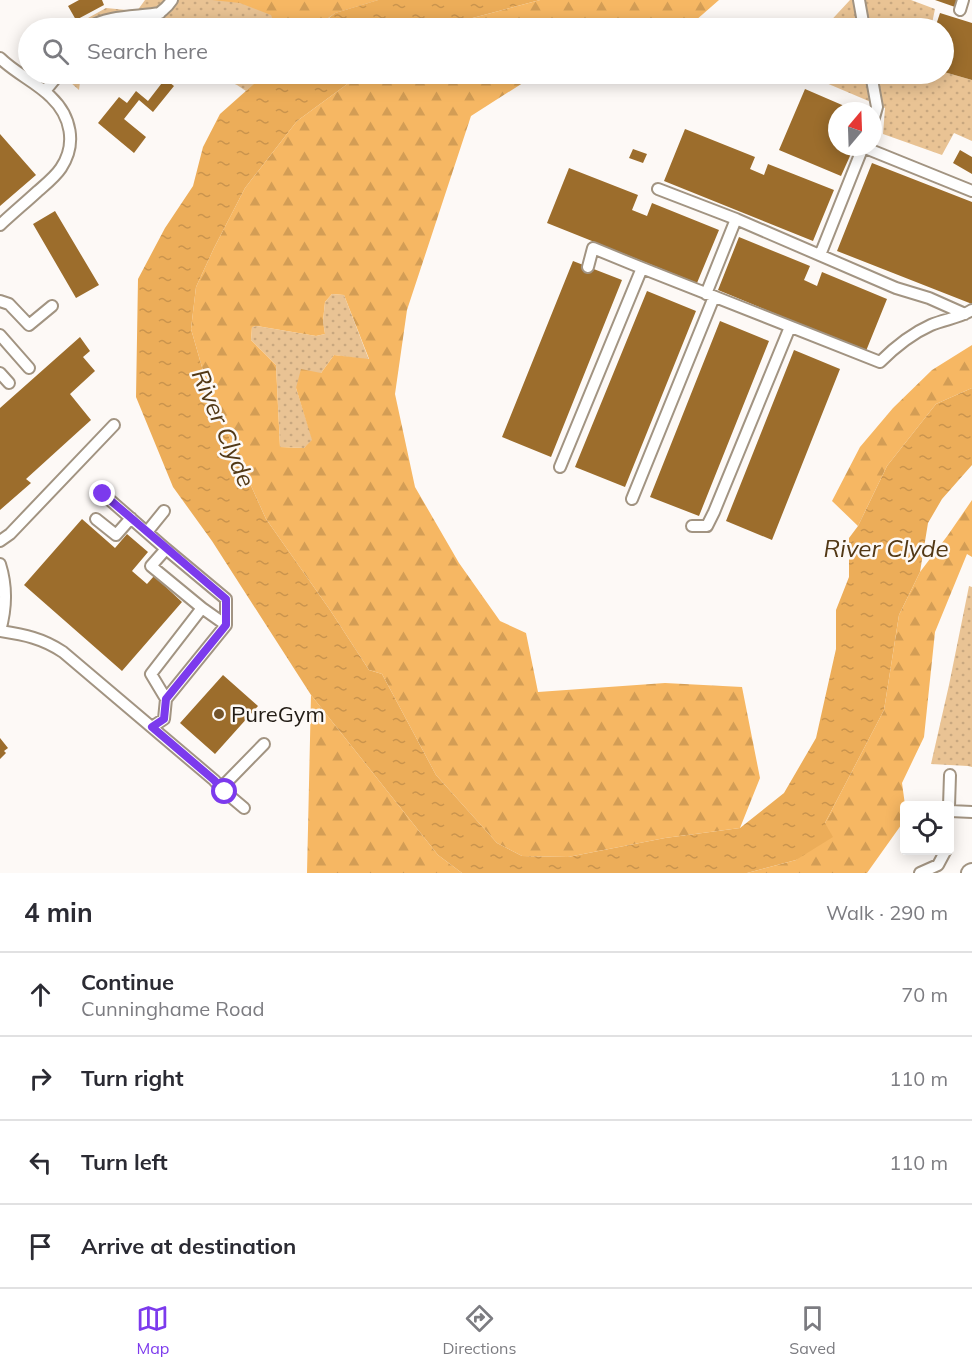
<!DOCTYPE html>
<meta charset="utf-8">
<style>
:root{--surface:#fff;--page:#f7f7f7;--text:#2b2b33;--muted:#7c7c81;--line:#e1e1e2;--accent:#7c3aed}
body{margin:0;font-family:Mulish,sans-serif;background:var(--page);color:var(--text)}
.controls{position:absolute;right:18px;bottom:18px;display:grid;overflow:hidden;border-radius:6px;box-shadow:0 3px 15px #0003}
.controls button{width:54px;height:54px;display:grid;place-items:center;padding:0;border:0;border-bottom:2px solid var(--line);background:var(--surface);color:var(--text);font:30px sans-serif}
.compass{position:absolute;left:828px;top:102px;width:54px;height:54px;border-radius:50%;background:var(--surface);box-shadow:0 3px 15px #0003;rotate:19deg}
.stop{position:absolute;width:18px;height:18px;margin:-14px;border:4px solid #7c3aed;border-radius:50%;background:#fff}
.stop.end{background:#7c3aed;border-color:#fff;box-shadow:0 2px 6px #0008}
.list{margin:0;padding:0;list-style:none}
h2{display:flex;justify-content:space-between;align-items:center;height:78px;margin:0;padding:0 24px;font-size:26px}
h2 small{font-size:20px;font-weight:400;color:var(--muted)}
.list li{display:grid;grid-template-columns:39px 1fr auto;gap:18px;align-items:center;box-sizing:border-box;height:84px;padding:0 24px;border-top:2px solid var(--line)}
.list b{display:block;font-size:22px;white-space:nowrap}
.list p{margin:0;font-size:20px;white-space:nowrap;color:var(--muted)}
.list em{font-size:20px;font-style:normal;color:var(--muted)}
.icon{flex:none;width:33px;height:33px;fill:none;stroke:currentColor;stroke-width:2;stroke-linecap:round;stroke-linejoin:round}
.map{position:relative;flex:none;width:972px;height:873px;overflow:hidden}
.search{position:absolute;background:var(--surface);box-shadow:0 3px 15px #0003;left:18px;right:18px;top:18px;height:66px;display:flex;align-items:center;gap:15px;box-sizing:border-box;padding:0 21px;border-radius:33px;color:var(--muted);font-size:22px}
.sheet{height:414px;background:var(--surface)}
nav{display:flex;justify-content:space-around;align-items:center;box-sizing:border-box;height:84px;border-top:2px solid var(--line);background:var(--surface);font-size:16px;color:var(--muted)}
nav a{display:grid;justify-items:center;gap:3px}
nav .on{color:var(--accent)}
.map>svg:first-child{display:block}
.grass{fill:url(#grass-dots)}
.forest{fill:url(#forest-firs);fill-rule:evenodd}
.water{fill:url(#water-ripples)}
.building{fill:#9c6d2c}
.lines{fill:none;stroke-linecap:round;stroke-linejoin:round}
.minor-casing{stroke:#a29482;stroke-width:14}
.highway-casing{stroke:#a29482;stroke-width:20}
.minor{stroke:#fff;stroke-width:10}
.highway{stroke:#fff;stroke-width:16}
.route{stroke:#7c3aed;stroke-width:8}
.poi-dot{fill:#74542a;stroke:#fdf9f6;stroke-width:2}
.labels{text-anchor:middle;stroke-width:5;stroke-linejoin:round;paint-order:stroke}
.poi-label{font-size:22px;fill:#221c15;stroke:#fdf9f6;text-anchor:start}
.water-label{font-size:24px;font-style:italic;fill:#523815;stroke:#fdf9f6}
</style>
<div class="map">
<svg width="972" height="873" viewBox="0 0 972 873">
<defs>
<pattern id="grass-dots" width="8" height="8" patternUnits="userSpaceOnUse" patternTransform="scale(1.5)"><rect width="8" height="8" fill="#e9c394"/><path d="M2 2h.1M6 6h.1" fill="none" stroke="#c8a77f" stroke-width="1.8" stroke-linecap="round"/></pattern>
<pattern id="forest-firs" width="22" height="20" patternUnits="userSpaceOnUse" patternTransform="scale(1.5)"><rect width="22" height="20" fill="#f6b763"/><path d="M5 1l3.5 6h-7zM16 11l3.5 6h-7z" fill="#d39d55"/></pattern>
<pattern id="water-ripples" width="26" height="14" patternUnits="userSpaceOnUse" patternTransform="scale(1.5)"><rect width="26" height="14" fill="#ecad59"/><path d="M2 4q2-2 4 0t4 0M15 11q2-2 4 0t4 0" fill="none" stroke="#ca944d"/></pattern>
</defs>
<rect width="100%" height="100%" fill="#fdf9f6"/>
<path class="grass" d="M145,0H378L335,13L317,28H70L106,8L137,11Z
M850,0H911L935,9L931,28H824Z
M944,72L972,80V141L954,133L942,155L883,134L885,108L805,74H944Z
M61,74H81L79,90Z
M212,74H266L246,91L237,85Z
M332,294L344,295L369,360L334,355L321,373L296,388L313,441L304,448L280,447L276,365L251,340L252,327L257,326L316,336L325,334L323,321L325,302Z
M969,586L972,587V767L968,766L931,764L949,685Z"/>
<path class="forest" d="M212,0H378L335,13L313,28H276L271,15L240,3Z
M540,0H719L687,28H435Z
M175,21L213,28H168Z
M361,74H560L529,79L471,116L407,310L395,394L415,487L459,563L500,621L526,633L538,692L665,683L742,687L760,778L740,828L665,838L568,857L522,856L497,843L436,775L382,674L369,670L330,610L266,519L210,395L191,329L196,287L214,248L245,188L297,121ZM332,294L344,295L369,359L334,355L321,373L301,369L296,388L312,440L304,448L280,447L276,365L251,340L252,327L257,326L316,336L325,334L323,321L325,302Z
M972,345V388L936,404L887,466L858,526L832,501L860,447L893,408L932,370Z
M972,500V557L967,554L935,632L924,737L902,783L905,805L904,821L867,873H747L796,860L825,823L884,710L899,615L920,572L948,535Z
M311,695L438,855L462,873H307Z"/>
<path class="water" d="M378,0H540L435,28H317L335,13Z
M265,74H361L297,121L245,188L214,248L196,287L191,329L210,395L266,519L330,610L369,670L382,674L436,775L497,843L522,856L568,857L665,838L740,828L784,793L816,738L836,649V610L849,577V538L858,526L887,466L936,404L972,388V465L942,499L928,523L920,572L899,615L884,710L825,823L833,837L796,860L747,873H462L438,855L311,695L212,541L173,487L136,397L138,279L165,228L193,186L203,147L220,114Z"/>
<path class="building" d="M79,0H102L104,5L76,20L68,6Z
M935,0H958L955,7Z
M940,13L972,23V80L944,72V28H935Z
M165,79L174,86L153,112L139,100L124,119L146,137L134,153L98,123L119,97L127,103L136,91L148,101Z
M805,89L856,111H837V147H854L841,176L779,150Z
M685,129L755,157L750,169L764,175L768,164L834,190L813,241L664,181Z
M0,134L36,175L0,206Z
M633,149L647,154L643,163L629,158Z
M960,150L972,157V174L953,163Z
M872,163L972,202V304L837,251Z
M569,168L638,195L632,210L647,216L652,203L719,230L697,283L547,223Z
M55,211L99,285L76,298L33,224Z
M739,237L810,266L804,280L817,286L822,272L887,299L866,351L718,290Z
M573,261L622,280L551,457L502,437Z
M647,291L696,311L625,487L575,467Z
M720,321L769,341L699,516L650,497Z
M80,337L90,351L83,357L95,371L70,394L91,420L26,479L31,483L0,510V408Z
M794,350L840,369L772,540L726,521Z
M82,519L115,548L127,534L148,552L132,571L147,584L154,576L182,602L122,671L24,585Z
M223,675L258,706L215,754L180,723Z
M0,738L8,748L4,751L6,753L0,759Z"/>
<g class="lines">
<g class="minor-casing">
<path id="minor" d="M859,0L864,28
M960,10L963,0
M88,28C108,15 137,17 160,13
M121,28C140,23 161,17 172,0
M0,58C15,73 36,82 51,97C71,116 77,144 61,168C55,177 46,184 38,191C26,202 13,213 0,225
M871,74L877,107L873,121
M45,91L59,74
M863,147L972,191
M658,189L736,219L896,288L929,298L965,314
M820,255L863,147
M588,267L593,248L642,268L880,362C894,348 913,333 931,325C945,319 960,318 972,310
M706,294L736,219
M0,301L9,304L29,325L52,306
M0,335L29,368
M0,373L9,383
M560,467L642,268
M103,494L166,549L151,566L202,608L151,674L166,699L164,719L152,727
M632,499L714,297
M96,519L116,535L131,518
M692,526H707L714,512L790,327
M147,532L164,511
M0,541L10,534L114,425
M166,549L226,599V625
M0,564C7,586 6,610 0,631
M0,631C25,635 42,638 63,652L214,780L225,792L244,808
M166,699L226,625L202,608
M222,787L264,744
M949,806L950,775
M950,811L972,812
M920,873L938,865L946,850"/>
</g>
<g class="highway-casing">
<path id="highway" d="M970,873L972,872"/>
</g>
<use href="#minor" class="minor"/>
<use href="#highway" class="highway"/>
</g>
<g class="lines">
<path class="route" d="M103,494L226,599V625L166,699L164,719L152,727L214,780L225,792"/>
</g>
<circle class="poi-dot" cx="219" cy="714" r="6"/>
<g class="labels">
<g class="poi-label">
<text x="231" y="722">PureGym</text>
</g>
<g class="water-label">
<text transform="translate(223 428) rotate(67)" y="8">River Clyde</text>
<text x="886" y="557">River Clyde</text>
</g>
</g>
</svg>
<div class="controls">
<button><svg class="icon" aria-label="locate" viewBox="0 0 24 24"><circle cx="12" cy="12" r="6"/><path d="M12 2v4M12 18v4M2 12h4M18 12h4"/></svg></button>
</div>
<svg class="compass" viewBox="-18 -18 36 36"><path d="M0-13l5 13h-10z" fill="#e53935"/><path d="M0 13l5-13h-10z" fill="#7c7c81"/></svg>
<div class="stop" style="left:225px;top:792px"></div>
<div class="stop end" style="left:103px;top:494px"></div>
<div class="search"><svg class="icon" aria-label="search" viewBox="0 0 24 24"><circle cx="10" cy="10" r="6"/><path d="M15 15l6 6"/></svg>Search here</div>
</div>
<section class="sheet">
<h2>4 min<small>Walk · 290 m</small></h2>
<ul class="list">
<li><svg class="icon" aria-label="ahead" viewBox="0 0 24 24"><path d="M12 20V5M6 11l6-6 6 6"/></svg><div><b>Continue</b><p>Cunninghame Road</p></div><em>70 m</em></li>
<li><svg class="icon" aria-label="right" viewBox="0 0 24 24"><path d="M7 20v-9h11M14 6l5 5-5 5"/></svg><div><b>Turn right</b></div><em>110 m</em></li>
<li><svg class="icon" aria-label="left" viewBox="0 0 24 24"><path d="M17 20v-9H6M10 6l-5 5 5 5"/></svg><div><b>Turn left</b></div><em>110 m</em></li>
<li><svg class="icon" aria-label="arrive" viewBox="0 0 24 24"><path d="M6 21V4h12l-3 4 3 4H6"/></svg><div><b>Arrive at destination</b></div></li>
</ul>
</section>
<nav>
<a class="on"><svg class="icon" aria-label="map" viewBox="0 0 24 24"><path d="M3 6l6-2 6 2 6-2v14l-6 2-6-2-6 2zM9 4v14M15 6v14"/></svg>Map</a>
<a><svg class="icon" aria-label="directions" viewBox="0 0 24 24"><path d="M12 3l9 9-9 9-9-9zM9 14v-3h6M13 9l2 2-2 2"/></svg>Directions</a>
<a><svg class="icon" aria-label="saved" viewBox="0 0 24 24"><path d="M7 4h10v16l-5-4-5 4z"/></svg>Saved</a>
</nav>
